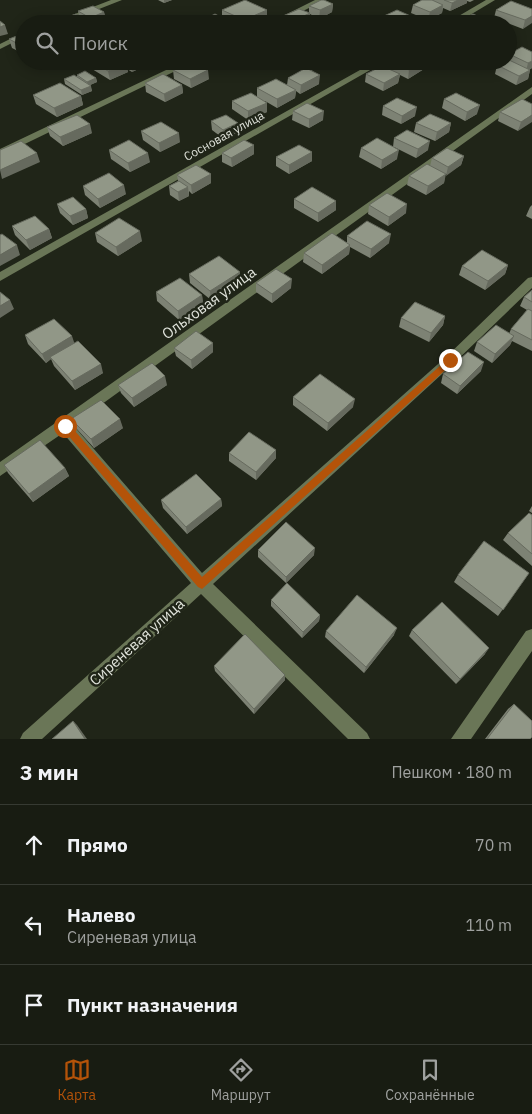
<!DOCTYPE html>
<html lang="ru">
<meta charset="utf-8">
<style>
:root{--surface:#181c12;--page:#252920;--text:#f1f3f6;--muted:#9fa19f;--line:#363a32;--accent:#b45309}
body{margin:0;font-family:"IBM Plex Sans",sans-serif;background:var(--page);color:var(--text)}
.stop{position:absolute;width:15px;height:15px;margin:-11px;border:4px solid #b45309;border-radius:50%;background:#fff}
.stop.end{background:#b45309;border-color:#fff;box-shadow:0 1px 5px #0008}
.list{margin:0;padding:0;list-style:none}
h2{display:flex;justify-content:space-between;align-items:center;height:65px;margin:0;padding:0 20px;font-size:21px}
h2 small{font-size:16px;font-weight:400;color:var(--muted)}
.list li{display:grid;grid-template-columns:32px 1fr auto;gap:15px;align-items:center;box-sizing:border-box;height:80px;padding:0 20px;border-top:1px solid var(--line)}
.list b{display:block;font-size:19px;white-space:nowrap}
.list p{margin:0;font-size:16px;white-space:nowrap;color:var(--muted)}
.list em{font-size:16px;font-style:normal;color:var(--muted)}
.icon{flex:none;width:28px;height:28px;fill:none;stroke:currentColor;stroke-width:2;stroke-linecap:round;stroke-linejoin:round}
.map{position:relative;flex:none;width:532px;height:739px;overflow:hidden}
.search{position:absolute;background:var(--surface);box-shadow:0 2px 12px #0003;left:15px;right:15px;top:15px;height:55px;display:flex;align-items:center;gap:12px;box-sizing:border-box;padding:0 18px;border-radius:28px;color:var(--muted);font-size:19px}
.sheet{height:305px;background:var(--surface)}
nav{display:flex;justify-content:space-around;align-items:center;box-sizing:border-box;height:70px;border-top:1px solid var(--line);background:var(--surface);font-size:14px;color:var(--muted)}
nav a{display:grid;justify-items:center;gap:2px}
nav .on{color:var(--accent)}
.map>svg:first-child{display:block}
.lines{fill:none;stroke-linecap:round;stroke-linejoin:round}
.minor{fill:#6a7657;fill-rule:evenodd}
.wall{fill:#7d8274}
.shaded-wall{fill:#666a5e}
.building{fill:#919787;stroke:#666a5e}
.route{fill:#b45309}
.labels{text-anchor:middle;stroke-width:5;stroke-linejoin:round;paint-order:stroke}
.far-street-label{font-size:12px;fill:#e1e4dc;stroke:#202518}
.street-label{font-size:15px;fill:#e1e4dc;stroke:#202518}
</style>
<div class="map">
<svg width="532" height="739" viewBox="0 0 532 739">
<rect width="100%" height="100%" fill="#202518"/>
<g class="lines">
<path class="minor" d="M111,0H122L61,24H49Z
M315,0H325L277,24H267Z
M486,0H495L455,24H445Z
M24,32V37L0,49V44Z
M185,61H196L0,156V149Z
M376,61H386L0,281V272Z
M532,87V94L73,425L202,573L446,357L528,278L532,277V288L454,363L213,584L367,733L370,739H348L201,594L42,739H20L23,733L191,583L63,433L0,476V462Z
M532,629V651L471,739H451L526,631Z"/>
</g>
<path class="wall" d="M158,0H172L164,3Z
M422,0H474L470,2L467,1V3L450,11L443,8L442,13L428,20L411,13L413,5Z
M333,4L332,12L319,19L310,14L309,22L305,24H276V19L309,13V6Z
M532,9L523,29L494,18L496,10Z
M222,10H267V18L254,24H234L230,22L231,24H203V20L222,18Z
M78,11L104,12L106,21L98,24H57L56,21L79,16Z
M384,16L422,21L421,24H383Z
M24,34V54L12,48L9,39Z
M532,52V68L529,70H530L528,79L516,85L495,74L497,65L508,61L509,54Z
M90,61H148L149,64L132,72L127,69L128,72L110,80L92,69Z
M294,61H326V63L311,71L319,84L300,94L296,91L295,98L277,108L265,101L267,112L248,120L232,109V101L257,96V88L287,85L288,78L305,69L294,64Z
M347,61H366L356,66Z
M392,62L424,69L408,79L400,75L398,83L383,91L365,82L366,74L391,70Z
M173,70L209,79L191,88L174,79Z
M77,75L96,78L97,82L90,85L92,91L82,95L65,84L64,79L77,77Z
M145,83L182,85L183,93L165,102L146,92Z
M33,95L81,96L83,105L57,117L36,104Z
M444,99L477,114L465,121L442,108Z
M532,104L518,131L498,121L500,112Z
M383,106L415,116L401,124L382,115Z
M293,111L323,120L309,128L292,120Z
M211,121L239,132L224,139L212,130Z
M416,123H451L449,132L435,141L414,132Z
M47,127L92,133L63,146L50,136Z
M141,131L180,142L160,152L143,140Z
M394,138L428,150L416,158L394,147L397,159L381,169L359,157L361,148L393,147Z
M254,145V154L232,167L222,162V153Z
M109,150L150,162L130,172L111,159Z
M312,152V161L289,174L276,166V157Z
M464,156L461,165L445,175L444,183L426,195L407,185L409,176L430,166L432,158Z
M211,174V183L192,194L189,191V196L179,201L170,195L169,186L178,181L177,175Z
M83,186L126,194L100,208L85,195Z
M294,199L336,210L318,222L294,208Z
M57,204L86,209L88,218L73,225L60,213Z
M369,205L406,213L388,226L368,214Z
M532,205V219L526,216L530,207Z
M12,226L49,229L52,238L30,250L15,235Z
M95,233L142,241L118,256L97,242Z
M347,236L389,243L370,258L350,247L349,254L322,274L303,262L304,253L347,242Z
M508,265L505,274L485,290L459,275L462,266Z
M189,274L240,281L211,300L190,283Z
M256,283L291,288L272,303L256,292Z
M532,290V351L512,341L510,345L492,363L474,351L477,342L509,334L511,329L527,310L520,306L524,297Z
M156,292L202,295L203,304L179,320L157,301Z
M445,316L443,325L429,342L399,327L401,318Z
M25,335L74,343L103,373L75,390L54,366L51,359L46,363L28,344Z
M213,343V352L192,369L176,356L174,348Z
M481,371L457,394L441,383L443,374Z
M118,385H167L134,407L121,393Z
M293,397L353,407L327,431L293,405Z
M71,419L123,428L94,448L75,427Z
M229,453L276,458L256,480L229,461Z
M4,465L65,468L69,476L33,502L8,473Z
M221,499L222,506L187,534L163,508L161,500Z
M532,506V513L529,511Z
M532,515V566L503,540L508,533Z
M258,550L314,555L286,583L258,557Z
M529,573L498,616L454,582L458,575Z
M271,600L320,615L319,621L302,638L271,606Z
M412,630L485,654L456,684L409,636Z
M326,631L394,635L364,673L325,637Z
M214,666L285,680L254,714L215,671Z
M514,704L530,739H485L508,709Z"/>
<path class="shaded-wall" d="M164,0H172L164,3Z
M458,0H467V3L450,11L452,3Z
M333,4L332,12L319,19L320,10Z
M443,5L442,13L428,20L430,12Z
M267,10V18L254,24H244V20Z
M104,12L106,21L98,24H91L90,18Z
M310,13L309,22L305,24H287Z
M532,16V23L523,29L525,20Z
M5,25L8,34L0,36V27Z
M135,61H148L149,64L132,72L131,63Z
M313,61H326V63L310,71L311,63Z
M356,61H366L356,66Z
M426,61L424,69L408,79L409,70Z
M532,61V68L526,71L528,63Z
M126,64L128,72L110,80L108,71Z
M208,70L209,79L191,88L190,79Z
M530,70L528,79L516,85L519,76Z
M400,74L398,83L383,91L384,83Z
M320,75L319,84L300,94L301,85Z
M96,78L97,82L88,86L87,82Z
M182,85L183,93L165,102L164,94Z
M91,86L92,91L82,95L81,90Z
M296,90L295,98L277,108V99Z
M81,96L83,105L57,117L54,108Z
M267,103V112L248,120V111Z
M480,105L477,114L465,121L467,112Z
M417,107L415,116L401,124L402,116Z
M324,111L323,120L309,128V119Z
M532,115V122L518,131L521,122Z
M238,123L239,132L224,139L223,130Z
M451,123L449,132L435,141L437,132Z
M90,124L92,133L63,146L60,137Z
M179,133L180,142L160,152L159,143Z
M430,141L428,150L416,158L418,149Z
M254,145V154L232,167L231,158Z
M399,150L397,159L381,169L382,160Z
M312,152V161L289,174V165Z
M37,153L40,162L2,179L0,170Z
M148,153L150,162L130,172L128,163Z
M464,156L461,165L446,176L448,167Z
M211,174V183L192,194L191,185Z
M446,174L444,183L426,195L428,186Z
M124,185L126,194L100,208L98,199Z
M188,187L189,196L179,201L178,192Z
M336,201V210L318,222V213Z
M407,204L406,213L388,226L389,217Z
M86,209L88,218L73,225L70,216Z
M49,229L52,238L30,250L26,240Z
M140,231L142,241L118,256L116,247Z
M391,234L389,243L370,258L371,249Z
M17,245L20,255L0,266V255Z
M350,245L349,254L322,274V265Z
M508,265L505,274L485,290L488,281Z
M240,272V281L211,300L210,291Z
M292,279L291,288L272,303V294Z
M202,295L203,304L179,320L178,311Z
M10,300L14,309L0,318V306Z
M445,316L443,325L429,342L431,333Z
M72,336L75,345L50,357L51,359L46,363L42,354Z
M514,336L510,345L492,363L495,354Z
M213,343V352L192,369L191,360Z
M484,362L481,371L457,394L460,386Z
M101,364L103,373L75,390L72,381Z
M165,376L167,385L134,407L132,398Z
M355,399L353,407L327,431L328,423Z
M120,419L123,428L94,448L91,439Z
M276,450V458L256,480V472Z
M65,468L69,476L33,502L29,494Z
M221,499L222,506L187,534L186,527Z
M315,548L314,555L286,583V577Z
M320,615L319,621L302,638L303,632Z
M397,628L394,635L364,673L366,667Z
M489,648L485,654L456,684L460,679Z
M285,675V680L254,714V709Z
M73,721L77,725L87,739H85Z"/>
<path class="building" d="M245,0L267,10L244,20L222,10Z
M321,0H324L333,4L320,10L309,6Z
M422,0H432L443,5L430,12L413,5Z
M444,0H458L452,3Z
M511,1L532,9V16L525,20L496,10Z
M93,6L104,12L90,18L78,11Z
M299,9L310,13L287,24L276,19Z
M397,10L422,21L415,24H400L384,16Z
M76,14L90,21L83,24H61L56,21Z
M215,14L230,22L225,24H211L203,20Z
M473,14L489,21L483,24H460L456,22Z
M0,21L5,25L0,27Z
M22,34H24V47L9,39Z
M522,47L532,52V61L528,63L509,54Z
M509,60L530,70L519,76L497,65L506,61H508Z
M92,61H122L126,64L108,71Z
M192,61L208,70L190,79L173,70Z
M393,61H425L409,70L392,62Z
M382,66L400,74L384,83L366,74Z
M306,68L320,75L301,85L288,78Z
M85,71L96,78L87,82L77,75Z
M163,74L182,85L164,94L145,83Z
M74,75L91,86L81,90L64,79Z
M276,79L296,90L277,99L257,88Z
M60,83L81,96L54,108L33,95Z
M251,93L267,103L248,111L232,101Z
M456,93L480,105L467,112L444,99Z
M397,98L417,107L402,116L383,106Z
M522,99L532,104V115L521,122L500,112Z
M307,103L324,111L309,119L293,111Z
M430,114L451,123L437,132L416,123Z
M77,115L90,124L60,137L47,127Z
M226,115L238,123L223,130L211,121Z
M161,122L179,133L159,143L141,131Z
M407,130L430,141L418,149L394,138Z
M377,138L399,150L382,160L361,148Z
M129,140L148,153L128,163L109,150Z
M244,140L254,145L231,158L222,153Z
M21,141L37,153L0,170V150Z
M299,145L312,152L289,165L276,157Z
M447,148L464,156L448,167L432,158Z
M427,164L446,174L428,186L409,176Z
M196,165L211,174L191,185L177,175Z
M109,173L124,185L98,199L83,186Z
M179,181L188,187L178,192L169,186Z
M312,187L336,201L318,213L294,199Z
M387,193L407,204L389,217L369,205Z
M73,197L86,209L70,216L57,204Z
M35,216L49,229L26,240L12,226Z
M119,218L140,231L116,247L95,233Z
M367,221L391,234L371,249L347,236Z
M332,233L350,245L322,265L304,253Z
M2,234L17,245L0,255V235Z
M482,250L508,265L488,281L462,266Z
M219,256L240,272L210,291L189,274Z
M276,269L292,279L272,294L256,283Z
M180,278L202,295L178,311L156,292Z
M532,290V302L524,297Z
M0,292L10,300L0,306Z
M415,302L445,316L431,333L401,318Z
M528,309L532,311V340L511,329Z
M54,319L72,336L42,354L25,335Z
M496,325L514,336L495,354L477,342Z
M196,331L213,343L191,360L174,348Z
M78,341L101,364L72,381L50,357Z
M468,352L484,362L460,386L443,374Z
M152,363L165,376L132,398L118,385Z
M320,374L355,399L328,423L293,397Z
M101,400L120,419L91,439L71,419Z
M249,432L276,450L256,472L229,453Z
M40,440L65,468L29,494L4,465Z
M196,474L221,499L186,527L161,500Z
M529,513L532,515V554L508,533Z
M286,522L315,548L286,577L258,550Z
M484,541L529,573L503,610L458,575Z
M287,583L320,615L303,632L271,600Z
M357,595L397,628L366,667L326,631Z
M442,602L489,648L460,679L412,630Z
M245,634L285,675L254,709L214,666Z
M514,704L532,721V737L530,739H487Z
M73,721L85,739H52Z"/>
<path class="route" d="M450,357L454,360L453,363L202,589L198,587L60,426L65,422L68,423L202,577Z"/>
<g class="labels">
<g class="far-street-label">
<text transform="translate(224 136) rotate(-29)" y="4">Сосновая улица</text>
</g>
<g class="street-label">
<text transform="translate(209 303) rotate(-36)" y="5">Ольховая улица</text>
<text transform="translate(137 642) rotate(-42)" y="5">Сиреневая улица</text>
</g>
</g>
</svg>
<div class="stop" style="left:65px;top:426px"></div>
<div class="stop end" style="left:450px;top:360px"></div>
<div class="search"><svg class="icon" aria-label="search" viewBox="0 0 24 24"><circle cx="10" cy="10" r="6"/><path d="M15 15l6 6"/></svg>Поиск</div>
</div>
<section class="sheet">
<h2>3 мин<small>Пешком · 180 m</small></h2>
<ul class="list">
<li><svg class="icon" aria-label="ahead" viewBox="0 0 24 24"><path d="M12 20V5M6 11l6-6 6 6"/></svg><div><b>Прямо</b></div><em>70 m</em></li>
<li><svg class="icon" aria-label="left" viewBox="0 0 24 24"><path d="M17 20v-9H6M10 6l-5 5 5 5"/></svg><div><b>Налево</b><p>Сиреневая улица</p></div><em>110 m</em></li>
<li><svg class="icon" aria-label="arrive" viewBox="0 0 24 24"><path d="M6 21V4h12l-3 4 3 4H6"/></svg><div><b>Пункт назначения</b></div></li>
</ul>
</section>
<nav>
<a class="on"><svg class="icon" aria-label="map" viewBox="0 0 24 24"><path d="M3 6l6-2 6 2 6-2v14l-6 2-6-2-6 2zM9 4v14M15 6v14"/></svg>Карта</a>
<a><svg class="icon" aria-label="directions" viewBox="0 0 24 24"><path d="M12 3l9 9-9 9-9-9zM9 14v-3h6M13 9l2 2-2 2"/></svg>Маршрут</a>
<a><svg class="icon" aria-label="saved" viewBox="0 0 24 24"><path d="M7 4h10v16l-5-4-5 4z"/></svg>Сохранённые</a>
</nav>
